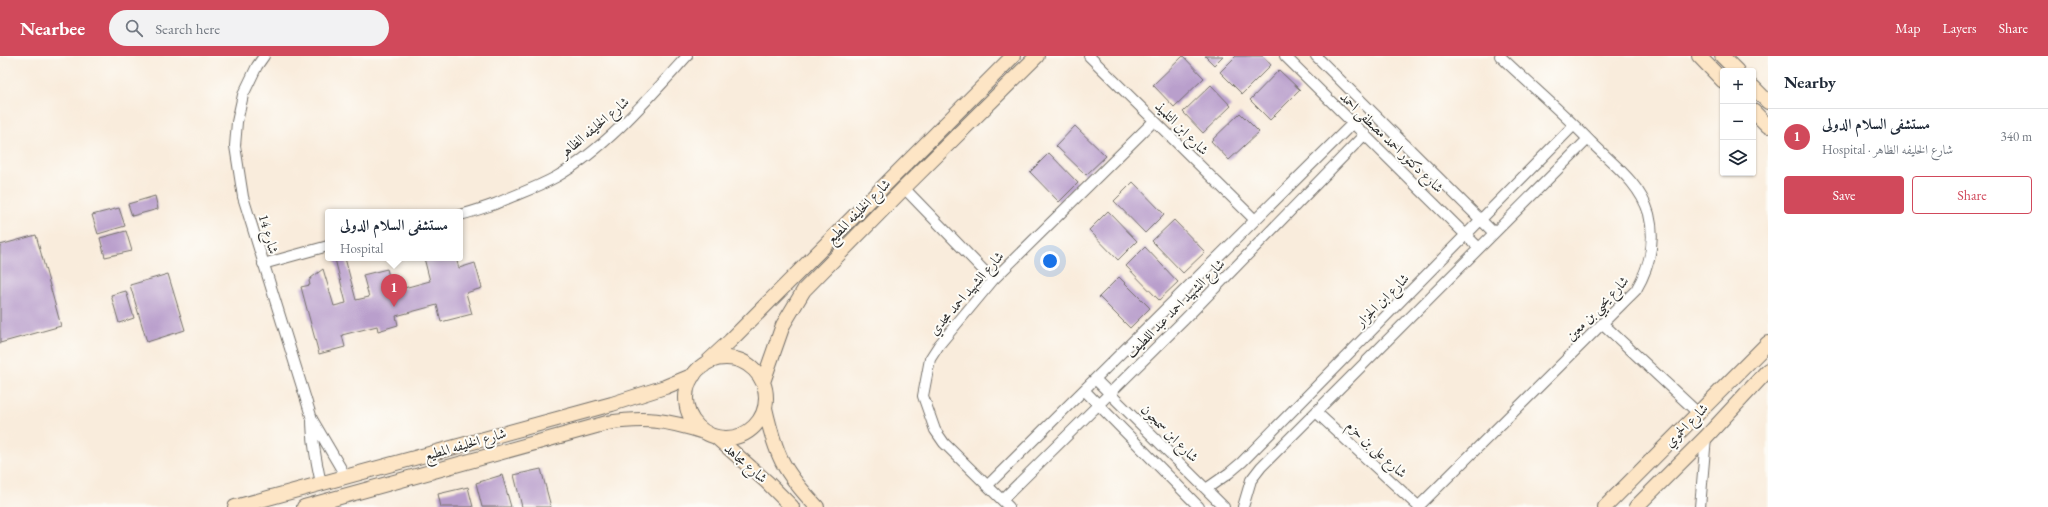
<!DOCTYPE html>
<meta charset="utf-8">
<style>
:root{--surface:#fff;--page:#f2f2f3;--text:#1f2937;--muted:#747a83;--line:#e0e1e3;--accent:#d1495b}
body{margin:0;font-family:"EB Garamond",Amiri,serif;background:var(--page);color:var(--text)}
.controls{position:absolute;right:12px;top:12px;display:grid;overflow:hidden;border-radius:4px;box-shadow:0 1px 3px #0004}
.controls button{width:36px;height:36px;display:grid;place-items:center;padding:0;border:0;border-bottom:1px solid var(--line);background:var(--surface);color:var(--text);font:20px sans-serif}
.you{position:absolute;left:1050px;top:205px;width:14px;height:14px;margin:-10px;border:3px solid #fff;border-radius:50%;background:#1a73e8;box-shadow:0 0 0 6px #1a73e833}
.badge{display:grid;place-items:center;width:26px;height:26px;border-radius:50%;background:var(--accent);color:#fff;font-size:13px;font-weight:700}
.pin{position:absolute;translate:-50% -33px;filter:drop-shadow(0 1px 2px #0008)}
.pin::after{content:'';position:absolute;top:21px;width:14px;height:12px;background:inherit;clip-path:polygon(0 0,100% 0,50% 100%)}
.popup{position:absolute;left:325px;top:153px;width:138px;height:52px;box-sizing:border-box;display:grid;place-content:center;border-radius:4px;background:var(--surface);filter:drop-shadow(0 1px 3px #0005);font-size:13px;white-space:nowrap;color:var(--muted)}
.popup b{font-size:15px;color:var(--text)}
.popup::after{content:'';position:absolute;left:50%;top:100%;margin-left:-8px;border:8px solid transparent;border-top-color:var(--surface)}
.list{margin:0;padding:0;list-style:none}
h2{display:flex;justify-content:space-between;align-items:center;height:52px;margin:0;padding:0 16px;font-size:17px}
h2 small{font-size:13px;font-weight:400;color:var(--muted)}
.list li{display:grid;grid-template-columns:26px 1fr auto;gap:12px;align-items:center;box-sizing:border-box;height:56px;padding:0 16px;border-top:1px solid var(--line)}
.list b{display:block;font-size:15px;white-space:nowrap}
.list p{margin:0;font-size:13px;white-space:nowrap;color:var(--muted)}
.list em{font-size:13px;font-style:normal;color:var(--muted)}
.actions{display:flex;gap:8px;padding:12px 16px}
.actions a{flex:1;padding:9px 0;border:1px solid var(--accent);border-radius:4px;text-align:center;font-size:14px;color:var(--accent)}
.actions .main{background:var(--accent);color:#fff}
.icon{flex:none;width:22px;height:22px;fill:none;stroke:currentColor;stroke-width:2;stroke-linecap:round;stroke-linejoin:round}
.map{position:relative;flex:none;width:1768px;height:451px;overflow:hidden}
header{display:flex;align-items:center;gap:24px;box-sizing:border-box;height:56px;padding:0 20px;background:var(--accent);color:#fff}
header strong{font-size:19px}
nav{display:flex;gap:22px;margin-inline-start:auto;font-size:14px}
.search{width:280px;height:36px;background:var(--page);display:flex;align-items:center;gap:10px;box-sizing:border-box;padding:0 14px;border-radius:22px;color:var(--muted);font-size:15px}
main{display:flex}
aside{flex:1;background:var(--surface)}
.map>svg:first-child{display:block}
.building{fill:#b99fcc}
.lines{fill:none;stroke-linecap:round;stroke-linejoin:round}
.street-casing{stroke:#736f69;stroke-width:12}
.secondary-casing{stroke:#736f69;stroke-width:16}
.street{stroke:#fff;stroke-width:10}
.secondary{stroke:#fde5c5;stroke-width:14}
.labels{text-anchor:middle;stroke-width:4;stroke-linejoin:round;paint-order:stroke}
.street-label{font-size:14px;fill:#2b2b2b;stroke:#fdfcf7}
</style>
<header>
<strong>Nearbee</strong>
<div class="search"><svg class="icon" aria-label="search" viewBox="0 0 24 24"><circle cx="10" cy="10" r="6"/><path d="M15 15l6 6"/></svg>Search here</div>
<nav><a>Map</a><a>Layers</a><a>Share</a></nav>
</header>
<main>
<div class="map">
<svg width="1768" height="451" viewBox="0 0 1768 451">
<rect width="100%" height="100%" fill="#fdfcf7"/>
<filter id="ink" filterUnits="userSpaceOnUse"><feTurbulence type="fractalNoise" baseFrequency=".025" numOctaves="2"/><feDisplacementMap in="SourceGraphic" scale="8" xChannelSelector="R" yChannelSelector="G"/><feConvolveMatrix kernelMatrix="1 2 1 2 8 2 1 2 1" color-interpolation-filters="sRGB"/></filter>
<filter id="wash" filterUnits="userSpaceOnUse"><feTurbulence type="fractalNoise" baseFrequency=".012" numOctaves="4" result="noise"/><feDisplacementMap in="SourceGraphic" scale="16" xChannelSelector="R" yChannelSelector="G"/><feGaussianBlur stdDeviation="0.9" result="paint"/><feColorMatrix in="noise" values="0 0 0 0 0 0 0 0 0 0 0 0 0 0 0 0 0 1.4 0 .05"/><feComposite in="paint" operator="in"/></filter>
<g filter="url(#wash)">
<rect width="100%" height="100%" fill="#f9ecdc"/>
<g id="blocks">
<path class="building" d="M1183,0L1204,22L1174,51L1153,29Z
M1205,0H1223L1214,9Z
M1236,0H1263L1271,9L1242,38L1220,16Z
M1279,14L1300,34L1270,64L1250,44Z
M1211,29L1231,50L1203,77L1183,56Z
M1240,57L1259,76L1229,104L1211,85Z
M1075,70L1106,100L1086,119L1056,90Z
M1049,97L1078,127L1059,146L1030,116Z
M1133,126L1164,158L1145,177L1114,145Z
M155,140L158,153L132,160L128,148Z
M119,152L125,170L98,178L92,159Z
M1108,155L1137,185L1118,204L1089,174Z
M1174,164L1205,196L1183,217L1152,185Z
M126,175L132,195L105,201L100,182Z
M36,179L61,270L0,287V189Z
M1145,191L1178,226L1159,244L1126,210Z
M345,202L356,244L369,241L363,219L387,213L393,235L430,225L424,202H456L459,212L475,207L482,232L466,237L472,258L441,266L437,249L396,260L398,269L378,275L377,270L342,279L345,291L319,298L301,231L310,229L309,225L311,222L323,213L334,250L346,247L335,203Z
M168,218L185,274L147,286L130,229Z
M1119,221L1150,252L1130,272L1099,241Z
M126,235L134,262L119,267L111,239Z
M541,413L551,451H522L514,419Z
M502,419L511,451H482L476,427Z
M468,431L473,451H441L438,438Z"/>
</g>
</g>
<g filter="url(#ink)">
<use href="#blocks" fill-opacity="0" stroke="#736f69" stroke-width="1"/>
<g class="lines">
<g class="street-casing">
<path id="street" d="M264,0L257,10L243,39L237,66L235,90L243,141L312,363L346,421
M1089,0L1255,164
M1285,0L1479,192
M1316,0L1494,177
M904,132L993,224
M460,159C472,156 483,152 495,148C515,139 536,132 556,121C605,93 649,42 687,0
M263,208L328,190
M1603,268L1698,357
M1095,323L1224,451
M1084,334L1199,451
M1316,356L1419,451
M312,363C312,385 316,405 321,427
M988,429L1353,67
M1206,433L1229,417L1242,406L1574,69
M1002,444L1185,263L1365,78
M1419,450L1636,234C1650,210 1656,186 1649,158C1640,126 1610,106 1588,83C1560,54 1529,28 1500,0
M1009,451L944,387L935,374L923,340L930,303L939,289L993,224L1154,65
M1243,451L1251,424L1261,411L1588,83
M1700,451L1706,381"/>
</g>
<g class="secondary-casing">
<path id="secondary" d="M1699,0L1723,25
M1722,0L1737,15
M1753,31L1768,46
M1753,55L1768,70
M686 342a40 40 0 1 1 80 0a40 40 0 1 1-80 0Z
M703,310L730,285L1013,0
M763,326L783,269L804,234L904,132L1037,0
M765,352C776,400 783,415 817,451
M716,381L767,426L792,451
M235,451L612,348L665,331L694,319
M304,451L607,367C646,361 667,364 704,376
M1605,451L1768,287
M1636,451L1706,381L1768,314"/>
</g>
<use href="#street" class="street"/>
<use href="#secondary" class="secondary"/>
</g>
</g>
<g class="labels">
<g class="street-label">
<text transform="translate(594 71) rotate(-40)" y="5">شارع الخليفه الظاهر</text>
<text transform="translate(1182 72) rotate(45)" y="5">شارع ابن التلميذ</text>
<text transform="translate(1392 86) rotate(44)" y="5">شارع دكتور احمد مصطفى احمد</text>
<text transform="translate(858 155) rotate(-45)" y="5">شارع الخليفه المطيع</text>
<text transform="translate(269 178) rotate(74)" y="5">شارع 14</text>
<text transform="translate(966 237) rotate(-49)" y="5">شارع الشهيد احمد مجدي</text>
<text transform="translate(1382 244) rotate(-45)" y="5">شارع ابن الجزار</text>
<text transform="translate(1175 252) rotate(-45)" y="5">شارع الشهيد احمد عبد اللطيف</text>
<text transform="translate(1597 252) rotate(-46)" y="5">شارع يحيي بن معين</text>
<text transform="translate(1686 369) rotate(-45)" y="5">شارع الحموي</text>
<text transform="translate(1170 377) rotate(45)" y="5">شارع ابن سمجون</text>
<text transform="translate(465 388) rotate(-16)" y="5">شارع الخليفه المطيع</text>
<text transform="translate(1377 393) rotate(43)" y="5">شارع على بن حزم</text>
<text transform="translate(746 407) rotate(41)" y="5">شارع مجاهد</text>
</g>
</g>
</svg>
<div class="controls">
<button>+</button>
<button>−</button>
<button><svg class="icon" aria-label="layers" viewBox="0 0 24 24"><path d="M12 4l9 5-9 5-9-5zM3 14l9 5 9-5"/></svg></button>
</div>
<div class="you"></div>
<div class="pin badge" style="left:394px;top:251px">1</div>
<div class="popup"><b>مستشفى السلام الدولى</b>Hospital</div>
</div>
<aside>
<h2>Nearby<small></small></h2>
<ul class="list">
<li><span class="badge">1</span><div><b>مستشفى السلام الدولى</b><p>Hospital · شارع الخليفه الظاهر</p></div><em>340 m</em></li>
</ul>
<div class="actions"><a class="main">Save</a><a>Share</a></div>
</aside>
</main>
